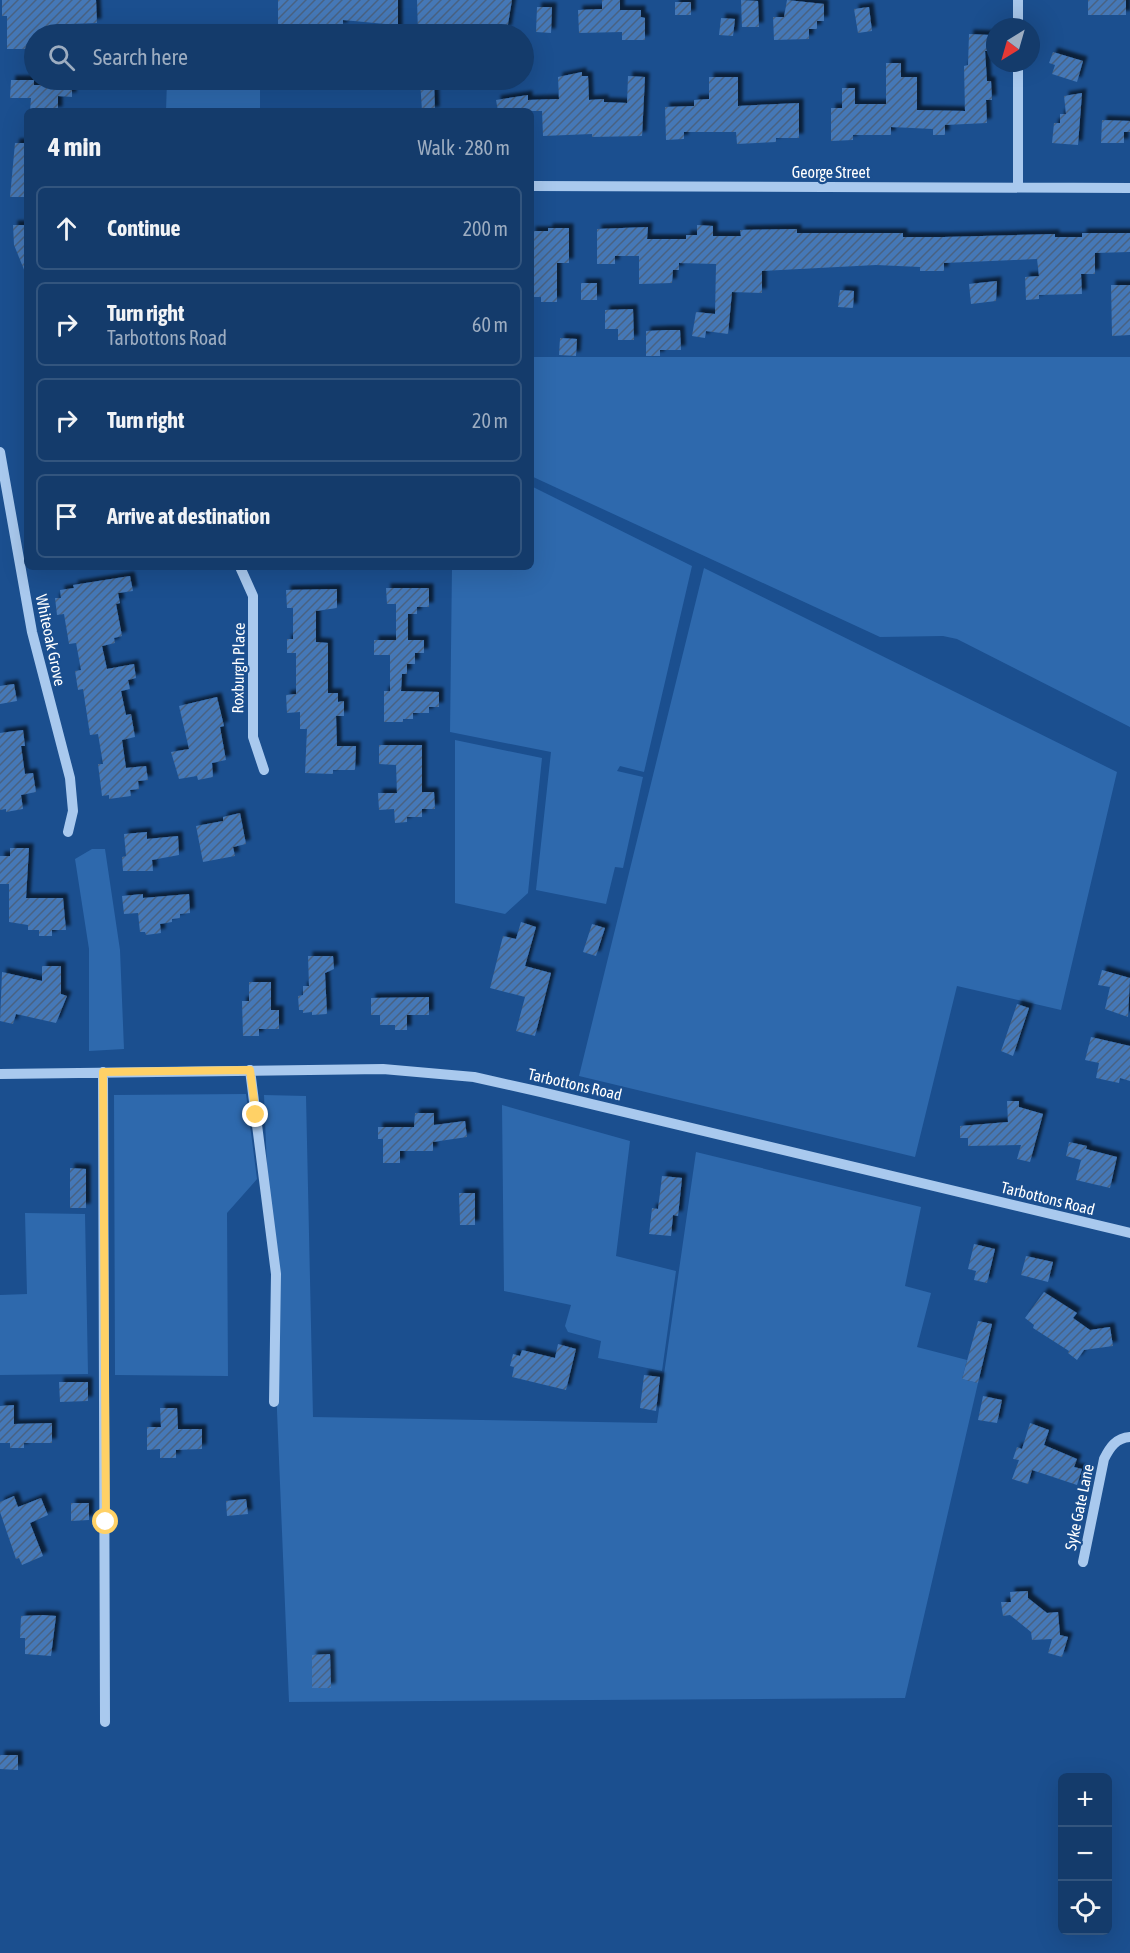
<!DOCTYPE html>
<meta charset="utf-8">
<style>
:root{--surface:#143b6b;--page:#214673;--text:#f1f3f6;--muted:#9dadc1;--line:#33557e}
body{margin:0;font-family:"Asap Condensed",sans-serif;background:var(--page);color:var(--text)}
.controls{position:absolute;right:18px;bottom:18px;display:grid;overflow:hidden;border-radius:9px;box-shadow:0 6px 24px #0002}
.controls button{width:54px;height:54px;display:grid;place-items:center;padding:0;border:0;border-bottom:2px solid var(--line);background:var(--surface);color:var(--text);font:30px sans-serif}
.compass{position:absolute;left:986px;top:18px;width:54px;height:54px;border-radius:50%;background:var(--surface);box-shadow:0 6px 24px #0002;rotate:217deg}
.stop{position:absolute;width:18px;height:18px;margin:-14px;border:4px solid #ffd166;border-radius:50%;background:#fff}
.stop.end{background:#ffd166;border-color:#fff;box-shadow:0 2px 6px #0008}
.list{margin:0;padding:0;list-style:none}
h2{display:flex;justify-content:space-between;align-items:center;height:78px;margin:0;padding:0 24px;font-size:26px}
h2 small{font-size:20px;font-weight:400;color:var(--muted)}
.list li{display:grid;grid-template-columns:39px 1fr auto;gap:18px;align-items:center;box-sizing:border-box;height:84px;margin:0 12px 12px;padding:0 12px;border:2px solid var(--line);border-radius:9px}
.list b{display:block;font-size:22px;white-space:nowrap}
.list p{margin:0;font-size:20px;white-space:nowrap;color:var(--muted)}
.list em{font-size:20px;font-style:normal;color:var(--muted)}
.icon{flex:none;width:33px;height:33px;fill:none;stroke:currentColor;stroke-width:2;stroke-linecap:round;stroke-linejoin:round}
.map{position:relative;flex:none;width:1130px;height:1953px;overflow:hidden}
.search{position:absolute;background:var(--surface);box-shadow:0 6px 24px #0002;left:24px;top:24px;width:510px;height:66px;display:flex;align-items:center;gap:15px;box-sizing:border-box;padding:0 21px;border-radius:33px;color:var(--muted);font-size:22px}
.panel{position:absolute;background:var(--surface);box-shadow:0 6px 24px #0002;left:24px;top:108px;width:510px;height:462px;border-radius:9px}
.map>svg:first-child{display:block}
.grass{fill:#2e69ad}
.building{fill:url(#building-hatch);filter:url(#shadow)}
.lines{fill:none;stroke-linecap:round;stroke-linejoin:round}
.minor{stroke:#a9c9ee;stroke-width:10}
.route{stroke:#ffd166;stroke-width:8}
.labels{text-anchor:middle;stroke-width:4.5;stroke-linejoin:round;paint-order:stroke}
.street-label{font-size:16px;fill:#fff;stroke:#1b4f8f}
</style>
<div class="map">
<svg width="1130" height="1953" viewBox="0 0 1130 1953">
<defs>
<pattern id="building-hatch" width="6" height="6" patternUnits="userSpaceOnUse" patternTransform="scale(1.5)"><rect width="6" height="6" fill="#4478b7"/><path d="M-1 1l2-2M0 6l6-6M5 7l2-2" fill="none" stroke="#486282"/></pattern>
<filter id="shadow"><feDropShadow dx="4.5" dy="-4.5" stdDeviation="1.5" flood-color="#0009"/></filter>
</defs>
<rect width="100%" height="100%" fill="#1b4f8f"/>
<path class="grass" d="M167,80H260V111H166Z
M531,357H1130V727L957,639L943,636L880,637L531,476Z
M531,486L692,566L644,772L620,766L617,771L643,777L623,868L615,867L606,904L536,890L551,752L450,732L452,567H531Z
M704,568L1117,772L1061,1010L957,986L915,1157L579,1076Z
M455,740L542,758L528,893L505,914L455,903Z
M92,849H105L120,950L124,1049L89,1051V949L75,859Z
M246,1094L257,1179L227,1213L228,1376L115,1375L114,1095Z
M264,1095L306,1096L313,1417L657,1423L696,1152L921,1207L905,1286L931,1293L917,1347L967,1360L962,1379L978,1383L905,1698L289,1702Z
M502,1105L630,1141L616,1256L676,1271L662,1371L598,1358L601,1341L568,1332L565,1326L571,1305L504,1291Z
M25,1213L85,1214L88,1374L0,1375V1295L27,1294Z"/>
<path class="building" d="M2,0H96L97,23L70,24V34H34V49H7V16H2Z
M278,0H398V34H386L385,24L343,20V27L278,25Z
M417,0H512L507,30L485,26V34H469V32L418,34Z
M602,0H620V10H641V17L645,18V40H622V32L579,33L578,10L602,9Z
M741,0L758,1L759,27H742Z
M787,0L824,4V21H817V29H809V39L774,40L773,17H784Z
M1088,0H1126V15H1088Z
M675,2H691V15H675Z
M537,7H552L551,33L536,32Z
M869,7L872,31L858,33L854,9Z
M721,18L735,19L733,36L719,35Z
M969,34L990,35V51H985L987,81H991L992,100H986L987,123L945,125V135H933V129L891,127V135H853V140L831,141V108H842V88H855V104H886V63H901V77H917V110L965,111L964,66L968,65Z
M1053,52L1083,61L1077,82L1052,74L1055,65L1049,63Z
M582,72V76H588L589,100L604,99V102L627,103L628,76L645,77L642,136L592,137V134L543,136L542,111H498L496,100L528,95V100L559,99L558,77Z
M709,77H738V106L799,103V138H776V142L737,144L736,132H684V139L666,140L665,107L694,106V100L709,99Z
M11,80H34V85H72V97L58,96V111H30L31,98H10Z
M420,80H434L435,111H422Z
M1082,93L1078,145L1052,143L1054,123H1060V114H1066L1064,96Z
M1102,120L1130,121V132H1124V143H1101Z
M15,143H27V197H10Z
M13,225H27V277L14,245Z
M697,225L713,226V236H741L740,230L797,229V233H903V237H944L1055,234V237H1082V233H1130V252L1095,253V274H1081L1082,294L1039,295V299L1026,300L1025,277L1039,276L1037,259L944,263V271H920V267L876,265L762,271V293L732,292L728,334L706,331L705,338L692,336L696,312L715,314L716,264L679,263V270H673L672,283L639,284V256H615V264H597V229L648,227L647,239H686V235H697Z
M548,228H569V263H557V302H541V297H534L531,231H548Z
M997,281L996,301L971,304L969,284Z
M581,283H597V300H581Z
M1111,285H1130V335L1112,336Z
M840,290L854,291L853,308L838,307Z
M633,309L634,340H618V329H605V310Z
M667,330H680L681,350H660V356H646V331Z
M560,338L577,339L576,356L559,355Z
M130,576L133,591L118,593L120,603L116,604L122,636L114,638L115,643L102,646L107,669L134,664L136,678L128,680L130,689L121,691L126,715L131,714L135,737L122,740L126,768L146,766L148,780L138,781L139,789L130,790L131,796L109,799V795L102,796L98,764H103L98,734L90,735L83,689L78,690L75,671L81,670L76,643L69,644L64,614L57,615L55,598H61L60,590L74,588L73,585Z
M386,588H429V607H417V614H408V640H424V653H415V664H407V674H402L401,691L439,692V707H429V713H413V719H403V722H384V691H390V655H374V640H396V604H387Z
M337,589V608L316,611V642L328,643V693H338V702L344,701V716H336L337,746H356L355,770H333V774L305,773L307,729H300V712L287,713L286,695L296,694V653H287V639H293V608H287L286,590Z
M14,684L17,701L0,704V686Z
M217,697L224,726L220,727L226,760L212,763L213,777L198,780L197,776L179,779L171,752L189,749L179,706Z
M23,730L25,746H21L25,774L33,773L36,792L21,795L23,809L6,812V809L0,810V733Z
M379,745H422V792H434L435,809H422V817H407V822L395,823L394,809L379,810L378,793H397L396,765L379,764Z
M240,813L246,844L233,847L235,856L203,862L196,826L223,821V817Z
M147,832V839L178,836L179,855L152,860L153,871H123L122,857L126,856L124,834Z
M10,848H29L26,898H63L66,930H52V936H39V930H28V925L9,922V884H0V856H10Z
M143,894V898L189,894L190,913L180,914V918L172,919V922L160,924L161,933L146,935L145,932H140L138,913L124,914L122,896Z
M521,922L536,927L525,966L551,973L535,1036L516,1031L525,997L490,988L503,936L516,939Z
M592,924L605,928L596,956L583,952Z
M308,956H333L334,969L325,973L327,1014L312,1015V1012L303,1013V1010H299L298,996L303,995V986H309Z
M42,966H61V994L67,996L56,1023L16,1014L13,1024L0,1021L2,972L42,981Z
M1102,970L1130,978L1128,1017L1105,1009L1110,987L1098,985Z
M249,982H271V1010H279V1029H259V1036H243L242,1001H249Z
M429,997V1015H407V1030H395V1025H380V1015H371V998Z
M1017,1004L1029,1008L1013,1056L1001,1051Z
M1091,1037L1130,1046V1081L1120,1078L1119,1083L1096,1078L1099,1063L1085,1060Z
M1007,1101H1019V1107L1043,1114L1030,1162L1017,1159L1021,1145L968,1146V1138H960V1126L1008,1122Z
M415,1113H434V1125L465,1121L467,1137L433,1142V1151H400V1163H383V1139H378V1127H414Z
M1069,1142L1087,1146L1086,1149L1117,1157L1110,1188L1076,1180L1081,1160L1066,1156Z
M70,1168L86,1169V1208H70Z
M662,1176L682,1178L678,1216L673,1215L671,1236L649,1234L652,1208L658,1209Z
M459,1193H475V1225H460Z
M974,1244L995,1249L987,1283L974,1280L976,1271L968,1269Z
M1026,1256L1053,1262L1048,1282L1021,1275Z
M1044,1292L1077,1313L1073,1318L1090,1330L1110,1327L1113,1346L1084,1350L1077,1360L1068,1353L1069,1351L1033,1328L1034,1325L1025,1318Z
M978,1321L992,1324L978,1383L962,1379Z
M558,1344L576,1349L566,1390L512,1377L514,1367L510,1366L513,1354L520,1356L522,1350L555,1358Z
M644,1375L660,1377L656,1411L640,1408Z
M59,1382H88V1401L60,1402Z
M983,1396L1002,1400L997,1423L978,1420Z
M14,1405V1424L52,1423V1443H24V1448H10V1443H0V1406Z
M160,1408H177L178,1429H202V1449L176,1450V1458H160V1449L147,1450V1427H161Z
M1030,1423L1049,1430L1044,1445L1077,1459L1074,1467L1082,1469L1077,1485L1032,1470L1028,1484L1012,1479L1019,1460L1013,1459L1017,1447L1022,1449Z
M14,1496L18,1507L41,1498L48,1515L30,1523L43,1556L22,1565L19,1558L16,1559L0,1512V1502Z
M246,1499L248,1514L227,1516L226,1501Z
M71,1503H89V1520L71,1521Z
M1028,1591V1598L1047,1613L1058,1612L1060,1635L1068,1637L1062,1657L1048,1653L1052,1639L1032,1640L1031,1632L1010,1615L1003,1616L1001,1602H1011L1010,1592Z
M43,1615L56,1616L51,1656L25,1654V1638H20L21,1616Z
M330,1654L331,1688H312V1655Z
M0,1755H18V1770L0,1769Z"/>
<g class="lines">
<path class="minor" d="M1018,0V27
M531,186L1130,188
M1018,187V63
M0,452L32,632L70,778L73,811L68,832
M240,567L253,596V737L264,770
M250,1070L276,1274L274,1402
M103,1072L105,1722
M0,1074L383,1069L474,1077L541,1092L1130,1233
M1083,1562L1104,1459C1110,1447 1116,1438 1130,1437"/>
</g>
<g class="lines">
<path class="route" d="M106,1522L103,1072L250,1070L256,1115"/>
</g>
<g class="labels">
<g class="street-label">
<text x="831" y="178">George Street</text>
<text transform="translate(51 640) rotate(78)" y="6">Whiteoak Grove</text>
<text transform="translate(238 668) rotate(-89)" y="6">Roxburgh Place</text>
<text transform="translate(575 1084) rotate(13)" y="6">Tarbottons Road</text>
<text transform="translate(1048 1198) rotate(14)" y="6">Tarbottons Road</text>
<text transform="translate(1079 1507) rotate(-78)" y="6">Syke Gate Lane</text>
</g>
</g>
</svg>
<div class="controls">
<button>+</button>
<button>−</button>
<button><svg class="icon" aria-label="locate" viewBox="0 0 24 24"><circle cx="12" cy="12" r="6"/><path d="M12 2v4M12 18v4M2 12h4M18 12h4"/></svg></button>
</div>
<svg class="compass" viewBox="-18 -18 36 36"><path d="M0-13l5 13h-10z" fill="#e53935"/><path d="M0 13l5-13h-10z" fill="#9dadc1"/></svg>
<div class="stop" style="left:106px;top:1522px"></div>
<div class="stop end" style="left:256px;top:1115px"></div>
<div class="search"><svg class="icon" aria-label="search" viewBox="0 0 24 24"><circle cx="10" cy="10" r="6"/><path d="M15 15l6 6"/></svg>Search here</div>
<section class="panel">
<h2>4 min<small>Walk · 280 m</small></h2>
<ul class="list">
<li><svg class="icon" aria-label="ahead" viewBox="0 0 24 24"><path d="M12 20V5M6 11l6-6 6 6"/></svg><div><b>Continue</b></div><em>200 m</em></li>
<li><svg class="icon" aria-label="right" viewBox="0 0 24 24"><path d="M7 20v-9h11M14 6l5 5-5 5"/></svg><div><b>Turn right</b><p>Tarbottons Road</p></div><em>60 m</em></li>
<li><svg class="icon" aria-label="right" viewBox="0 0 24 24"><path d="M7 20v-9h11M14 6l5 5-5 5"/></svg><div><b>Turn right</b></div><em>20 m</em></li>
<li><svg class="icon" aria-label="arrive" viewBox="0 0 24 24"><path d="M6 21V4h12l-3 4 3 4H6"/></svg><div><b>Arrive at destination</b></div></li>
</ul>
</section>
</div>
